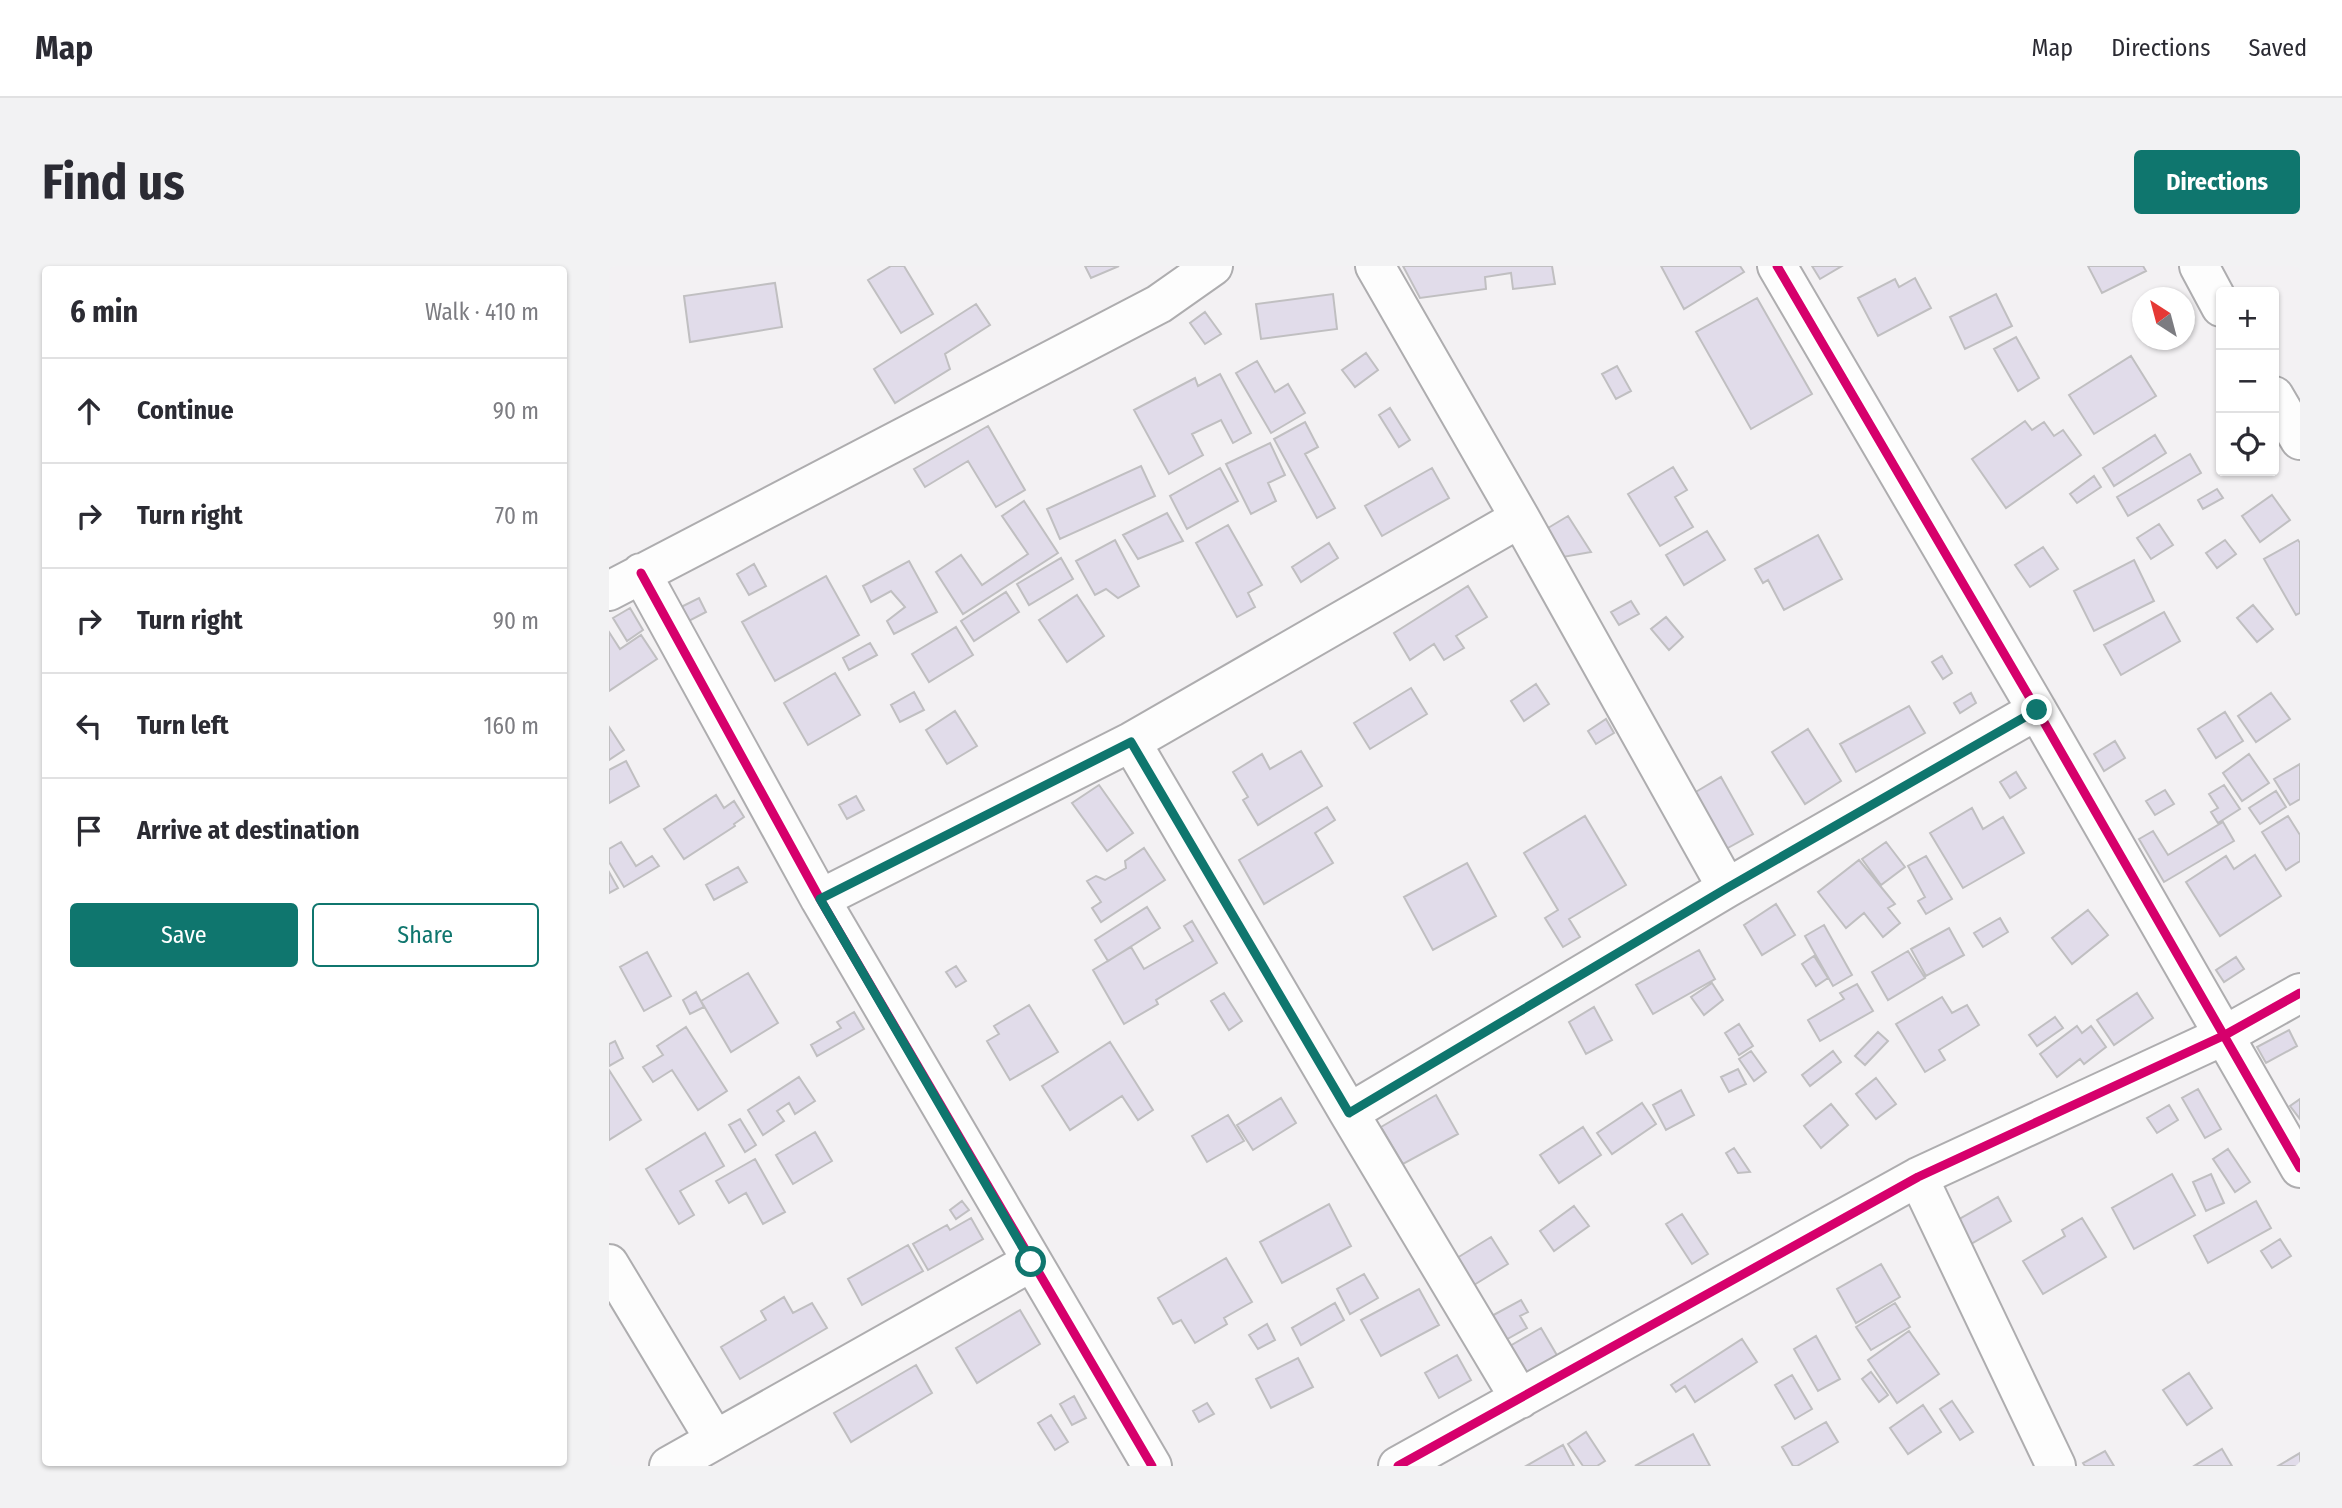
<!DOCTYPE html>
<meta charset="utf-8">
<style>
:root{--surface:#fff;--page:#f2f2f3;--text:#2b2b33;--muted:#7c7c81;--line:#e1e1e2;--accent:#0f766e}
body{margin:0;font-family:"Fira Sans Condensed",sans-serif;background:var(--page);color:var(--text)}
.controls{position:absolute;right:21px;top:21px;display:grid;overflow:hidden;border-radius:7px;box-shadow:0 2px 5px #0004}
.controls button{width:63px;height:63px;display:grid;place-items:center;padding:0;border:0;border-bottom:2px solid var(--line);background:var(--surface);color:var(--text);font:35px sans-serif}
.compass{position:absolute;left:1523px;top:21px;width:63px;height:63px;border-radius:50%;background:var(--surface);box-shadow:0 2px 5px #0004;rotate:324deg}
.stop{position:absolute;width:21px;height:21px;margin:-16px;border:5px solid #0f766e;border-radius:50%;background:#fff}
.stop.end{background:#0f766e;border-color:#fff;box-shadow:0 2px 7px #0008}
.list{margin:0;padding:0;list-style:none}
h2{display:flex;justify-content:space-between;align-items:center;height:91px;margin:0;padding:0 28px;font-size:30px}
h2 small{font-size:23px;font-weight:400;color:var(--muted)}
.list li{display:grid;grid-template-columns:46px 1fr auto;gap:21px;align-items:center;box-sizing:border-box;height:105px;padding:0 28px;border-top:2px solid var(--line)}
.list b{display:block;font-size:26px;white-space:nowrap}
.list em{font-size:23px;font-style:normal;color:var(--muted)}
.actions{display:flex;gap:14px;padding:21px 28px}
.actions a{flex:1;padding:16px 0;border:2px solid var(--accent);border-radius:7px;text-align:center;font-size:24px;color:var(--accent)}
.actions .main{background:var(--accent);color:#fff}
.icon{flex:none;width:38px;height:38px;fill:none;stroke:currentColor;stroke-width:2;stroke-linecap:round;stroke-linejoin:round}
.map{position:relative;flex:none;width:1691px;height:1200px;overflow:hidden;border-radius:7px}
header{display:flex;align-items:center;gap:42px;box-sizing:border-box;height:98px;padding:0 35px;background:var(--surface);border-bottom:2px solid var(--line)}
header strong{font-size:33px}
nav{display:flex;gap:38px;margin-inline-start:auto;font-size:24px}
.intro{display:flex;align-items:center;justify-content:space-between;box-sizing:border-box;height:168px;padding:0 42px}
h1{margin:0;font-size:49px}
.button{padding:18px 32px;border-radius:7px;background:var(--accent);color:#fff;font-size:24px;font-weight:700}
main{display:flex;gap:42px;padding:0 42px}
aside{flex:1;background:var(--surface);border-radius:7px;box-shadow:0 2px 5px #0004}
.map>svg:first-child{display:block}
.building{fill:#e1dcea;stroke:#c0bfc1;stroke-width:2}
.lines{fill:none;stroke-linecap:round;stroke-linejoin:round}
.minor-casing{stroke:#aeadaf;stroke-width:42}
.minor{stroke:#fdfdfd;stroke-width:38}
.cycleway-casing{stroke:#fff;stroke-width:13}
.cycleway{stroke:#d6006c;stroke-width:9}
.route{stroke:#0f766e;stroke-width:9}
</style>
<header>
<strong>Map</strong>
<nav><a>Map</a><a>Directions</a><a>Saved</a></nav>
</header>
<div class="intro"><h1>Find us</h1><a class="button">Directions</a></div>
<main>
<aside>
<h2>6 min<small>Walk · 410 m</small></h2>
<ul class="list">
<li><svg class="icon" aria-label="ahead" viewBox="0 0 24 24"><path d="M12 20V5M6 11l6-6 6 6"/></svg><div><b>Continue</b></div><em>90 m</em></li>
<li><svg class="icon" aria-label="right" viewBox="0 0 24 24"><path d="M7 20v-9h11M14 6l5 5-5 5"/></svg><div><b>Turn right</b></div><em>70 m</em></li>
<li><svg class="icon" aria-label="right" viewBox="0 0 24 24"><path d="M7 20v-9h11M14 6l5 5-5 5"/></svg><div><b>Turn right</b></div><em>90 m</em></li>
<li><svg class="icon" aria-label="left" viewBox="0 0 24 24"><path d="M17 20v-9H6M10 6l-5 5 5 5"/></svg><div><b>Turn left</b></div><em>160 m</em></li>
<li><svg class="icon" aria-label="arrive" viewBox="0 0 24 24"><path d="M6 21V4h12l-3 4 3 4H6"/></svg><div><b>Arrive at destination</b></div></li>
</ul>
<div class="actions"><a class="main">Save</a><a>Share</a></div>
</aside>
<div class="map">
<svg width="1691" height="1200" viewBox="0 0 1691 1200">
<rect width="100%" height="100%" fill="#f3f1f3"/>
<path class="building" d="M282,0H295L324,48L292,67L259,14Z
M476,0H510L482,12Z
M794,0H943L946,18L904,23L902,7L876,11L877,23L811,32Z
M1052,0H1131L1135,6L1075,43Z
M1203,0H1233L1211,13Z
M1479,0H1534L1537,5L1493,27Z
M1306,12L1322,42L1269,70L1249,32L1286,13L1290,21Z
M166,17L173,61L81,76L75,30Z
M724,28L728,63L652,73L647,38Z
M1387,28L1403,60L1356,83L1341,51Z
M1148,32L1203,128L1142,163L1087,66Z
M367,38L381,59L336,88L341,103L286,137L265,103Z
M596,46L612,68L596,78L581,57Z
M1407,71L1430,112L1409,125L1385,83Z
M757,87L769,104L746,121L733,104Z
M1522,90L1547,130L1485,168L1460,129Z
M648,95L666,126L679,118L696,147L662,167L627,107Z
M1008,100L1022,125L1007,133L993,108Z
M611,108L642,167L624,177L612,154L583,168L594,189L560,208L525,144L586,112L589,120Z
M781,142L801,174L790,181L770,149Z
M1416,155L1423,164L1435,156L1445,170L1454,164L1472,189L1397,242L1363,193Z
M696,156L709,181L696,188L726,242L708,252L665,173Z
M379,160L416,224L387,241L359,195L316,221L305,203Z
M1546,169L1557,187L1505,220L1494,202Z
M661,177L676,209L659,217L667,235L642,248L617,198Z
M1581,188L1592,207L1519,250L1508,231Z
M532,200L546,230L451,273L438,243Z
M1064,201L1078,224L1066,231L1084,261L1051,280L1019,228Z
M611,202L629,235L578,263L561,230Z
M823,202L840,232L773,270L756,240Z
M1485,210L1492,221L1468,237L1461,228Z
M1608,223L1614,232L1594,243L1589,234Z
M1663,229L1681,254L1651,276L1633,250Z
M415,235L449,287L354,348L327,306L352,289L373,319L419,288L393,250Z
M558,247L574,275L529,293L514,269Z
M959,250L982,286L954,291L939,262Z
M1550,258L1564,279L1542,293L1528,272Z
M619,259L653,319L639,327L646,341L628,351L587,277Z
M1098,265L1116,294L1075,319L1057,289Z
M1209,269L1233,313L1175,344L1159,314L1154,317L1146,303Z
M506,274L530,320L509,332L497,323L486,329L467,295Z
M1616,274L1627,288L1608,302L1597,287Z
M1689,274L1691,277V347L1687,349L1655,293Z
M720,277L729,292L692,316L683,301Z
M1434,281L1449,303L1421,321L1406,299Z
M452,292L464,313L420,339L408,318Z
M1525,294L1545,335L1485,365L1465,325Z
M300,295L328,346L285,368L278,355L296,341L282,325L262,336L254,320Z
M145,298L157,320L140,329L128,308Z
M217,310L250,369L166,415L133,356Z
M859,320L878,351L847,370L855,382L835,394L825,378L801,394L785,367Z
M397,326L410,346L365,375L352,355Z
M468,329L495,370L458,396L430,354Z
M90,332L97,346L78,356L70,342Z
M1022,335L1030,348L1010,359L1002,346Z
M1644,339L1664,363L1648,376L1628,352Z
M21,342L34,364L18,375L4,352Z
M1555,346L1571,375L1512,409L1495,379Z
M1057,351L1074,371L1060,384L1042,363Z
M347,361L364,389L320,416L303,388Z
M0,366L11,383L32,369L48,393L0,425Z
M261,377L268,389L240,404L234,392Z
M1333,390L1343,407L1334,413L1323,396Z
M226,407L251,449L199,479L175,437Z
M927,418L940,438L915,455L902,435Z
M802,422L818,448L761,483L745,457Z
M305,426L315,444L291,456L282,439Z
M1362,427L1367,437L1351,447L1345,437Z
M1662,427L1681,453L1647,476L1629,450Z
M1300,440L1316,467L1247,506L1231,478Z
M346,445L368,480L338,498L317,464Z
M1616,446L1634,475L1607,492L1589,463Z
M997,453L1005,467L987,478L979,465Z
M0,461L15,484L0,494Z
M1199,463L1232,515L1196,538L1163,486Z
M1506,475L1516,492L1495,505L1485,488Z
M692,485L713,520L649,559L634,534L639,531L624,506L653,488L661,503Z
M1640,488L1660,517L1633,535L1614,507Z
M17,495L30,520L0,537V504Z
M1691,498V533L1681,539L1665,513Z
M1407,506L1417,522L1401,532L1391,516Z
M1112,511L1144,568L1117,583L1085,527Z
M490,519L524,567L498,585L463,537Z
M1615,519L1631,543L1609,557L1602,546L1609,542L1600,528Z
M1556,524L1565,538L1546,549L1537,535Z
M1667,525L1677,541L1651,558L1640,542Z
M107,529L115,542L125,535L135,551L125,558L126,560L75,593L55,563Z
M247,530L255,544L238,553L230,539Z
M718,541L726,554L706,567L724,597L655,638L630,594Z
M1363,542L1374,563L1394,551L1415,587L1354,622L1321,567Z
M976,550L1017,619L960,653L971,671L954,681L936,652L949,644L915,587Z
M1679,550L1691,569V595L1677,604L1653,566Z
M1614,556L1625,575L1555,616L1530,573L1544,565L1559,589Z
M12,576L27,600L43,590L50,600L15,621L0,596V583Z
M1277,576L1296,601L1272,619L1253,593Z
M535,582L556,614L492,656L483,642L492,636L478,615L487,610L496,614L517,602L516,595Z
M1646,589L1672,630L1611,670L1577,616L1617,590L1625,603Z
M1317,590L1343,633L1317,648L1309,635L1316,631L1299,600Z
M1250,594L1286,638L1279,642L1291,657L1274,671L1255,647L1237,662L1209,626Z
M858,597L887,650L824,684L795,631Z
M129,601L138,616L105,634L97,619Z
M0,606L9,622L0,627Z
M1167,638L1186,669L1153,689L1135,659Z
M538,641L551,662L499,695L486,674Z
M1479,644L1499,669L1463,698L1443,672Z
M1391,652L1399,666L1374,681L1365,667Z
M583,655L608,697L547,734L549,738L515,758L484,704L522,681L535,703L584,675L575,660Z
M1215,659L1243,709L1224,720L1196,670Z
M1340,662L1355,689L1317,710L1302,683Z
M1090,684L1106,713L1044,748L1027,719Z
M1299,685L1316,712L1279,734L1263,706Z
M38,686L62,730L35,745L11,701Z
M1205,690L1219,712L1207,720L1193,698Z
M1627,691L1635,703L1615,716L1607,704Z
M347,700L357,715L347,721L337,706Z
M139,707L169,757L122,786L92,735Z
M1103,717L1114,734L1095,749L1082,731Z
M1248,718L1264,745L1211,775L1199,754L1235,733L1231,727Z
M87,726L95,741L81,748L74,734Z
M615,727L633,755L620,764L602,735Z
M1528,727L1544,752L1505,779L1488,754Z
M1333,731L1343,747L1358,739L1370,759L1330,784L1336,794L1316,806L1287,758Z
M420,739L449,786L401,814L378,775L390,768L385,760Z
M985,741L1003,774L977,788L960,756Z
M245,746L255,763L208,790L202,779L232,762L228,756Z
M1446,751L1454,762L1428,780L1420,769Z
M1130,758L1144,780L1130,789L1116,767Z
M1468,760L1473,767L1482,760L1497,781L1475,798L1471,793L1448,811L1431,788Z
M77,761L118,825L89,844L63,804L44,816L34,801L54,789L48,780Z
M1680,764L1688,780L1657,797L1648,781Z
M1269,766L1279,775L1256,799L1246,790Z
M6,775L14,792L0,800V778Z
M501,776L544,844L529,854L513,830L461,864L433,820Z
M1142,785L1157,806L1145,815L1130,793Z
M1224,785L1232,796L1201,820L1193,809Z
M1129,803L1137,818L1120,826L1112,811Z
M0,804L32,854L0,874Z
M190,811L206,835L186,848L180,837L168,845L175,855L154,869L139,844Z
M1267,812L1287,838L1267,853L1247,828Z
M1589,823L1612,863L1596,872L1573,832Z
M1072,824L1085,849L1057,864L1044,839Z
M827,829L849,868L794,898L772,861Z
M672,832L687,857L644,884L628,859Z
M1691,833V853L1681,840Z
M1033,837L1047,858L1003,888L988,867Z
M1222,838L1239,859L1212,882L1195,860Z
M1560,839L1569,854L1548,867L1538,852Z
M619,849L635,875L598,896L583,870Z
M131,853L147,879L136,886L120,859Z
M974,861L992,889L950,917L931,889Z
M206,866L223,895L184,918L167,889Z
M96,867L115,900L71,925L85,949L70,958L37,903Z
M1125,882L1141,906L1129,907L1117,887Z
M1619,883L1641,916L1626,926L1604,893Z
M146,893L176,946L154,958L137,927L120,937L107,915Z
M1563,908L1586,949L1525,983L1503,942Z
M1602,908L1615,937L1597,945L1584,916Z
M1389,931L1402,955L1353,983L1340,959Z
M353,935L360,944L347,953L341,944Z
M1647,935L1662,962L1599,997L1585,970Z
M720,938L742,980L673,1017L651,976Z
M965,940L980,960L945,985L931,965Z
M1073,948L1099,988L1083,998L1057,958Z
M362,952L374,973L319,1004L304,978L338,959L341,964Z
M1473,952L1497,991L1434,1028L1414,995L1456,970L1453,964Z
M882,971L899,998L865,1019L848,992Z
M1671,973L1682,990L1663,1002L1652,985Z
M299,979L314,1005L253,1039L239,1013Z
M617,992L643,1036L615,1052L618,1058L586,1077L572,1054L564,1058L549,1032Z
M1272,998L1291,1031L1247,1057L1228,1023Z
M755,1008L769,1032L741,1048L728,1023Z
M810,1023L830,1059L772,1090L752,1054Z
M175,1031L184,1047L203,1037L218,1062L131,1113L112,1081L157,1054L152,1045Z
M912,1034L919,1046L911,1050L918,1062L893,1076L879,1052Z
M726,1037L735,1054L692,1079L683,1062Z
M1286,1037L1301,1061L1262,1084L1247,1061Z
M411,1044L431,1078L368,1117L347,1082Z
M658,1058L666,1074L649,1083L640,1069Z
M932,1062L949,1091L911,1113L894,1084Z
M1300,1065L1330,1108L1288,1137L1259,1094Z
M1207,1070L1231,1113L1209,1125L1185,1083Z
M1133,1073L1148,1096L1086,1136L1076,1120L1067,1126L1062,1119Z
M848,1089L862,1114L830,1132L816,1107Z
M689,1092L704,1121L662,1142L647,1113Z
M307,1099L323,1127L242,1176L225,1147Z
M1262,1106L1279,1129L1270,1136L1253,1113Z
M1580,1107L1603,1142L1578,1159L1554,1124Z
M1183,1109L1203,1143L1186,1153L1166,1119Z
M465,1130L477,1152L463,1159L451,1138Z
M1343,1135L1364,1166L1351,1174L1331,1143Z
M598,1137L605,1148L590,1156L584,1145Z
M1314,1139L1332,1166L1299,1188L1281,1162Z
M442,1149L459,1176L446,1184L429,1157Z
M1217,1156L1229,1176L1188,1200H1184L1173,1181Z
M977,1166L996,1195L988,1200H974L959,1178Z
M1084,1168L1101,1200H1026Z
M954,1179L965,1200H917Z
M1613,1183L1623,1200H1585Z
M1496,1185L1505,1200H1476L1474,1197Z
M1691,1187V1200H1669Z"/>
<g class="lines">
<g class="minor-casing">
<path id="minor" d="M766,0L911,252L1118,622
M1168,0L1428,444L1691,902
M1590,0L1612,41
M1665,130L1691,174
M32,307L211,633L543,1200
M0,325L550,38L604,0
M522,476L740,847L911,1133
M211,633L522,476L911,252
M740,847L1118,622L1428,444
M1309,911L1447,1200
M0,998L106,1174
M60,1200L422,996
M789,1200L1309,911L1616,769L1691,727"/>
</g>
<use href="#minor" class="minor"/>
<g class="cycleway-casing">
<path id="cycleway" d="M1168,0L1428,444L1691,902
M32,307L211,633L543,1200
M789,1200L1309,911L1616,769L1691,727"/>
</g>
<use href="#cycleway" class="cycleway"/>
</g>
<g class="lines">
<path class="route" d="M422,996L211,633L522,476L740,847L1118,622L1428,444"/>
</g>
</svg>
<div class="controls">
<button>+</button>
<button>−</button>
<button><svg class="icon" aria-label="locate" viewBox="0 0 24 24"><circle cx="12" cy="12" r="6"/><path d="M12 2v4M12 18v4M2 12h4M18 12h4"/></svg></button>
</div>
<svg class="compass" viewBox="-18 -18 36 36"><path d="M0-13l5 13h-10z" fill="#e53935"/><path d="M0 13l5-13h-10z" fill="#7c7c81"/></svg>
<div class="stop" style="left:422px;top:996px"></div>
<div class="stop end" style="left:1428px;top:444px"></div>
</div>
</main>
